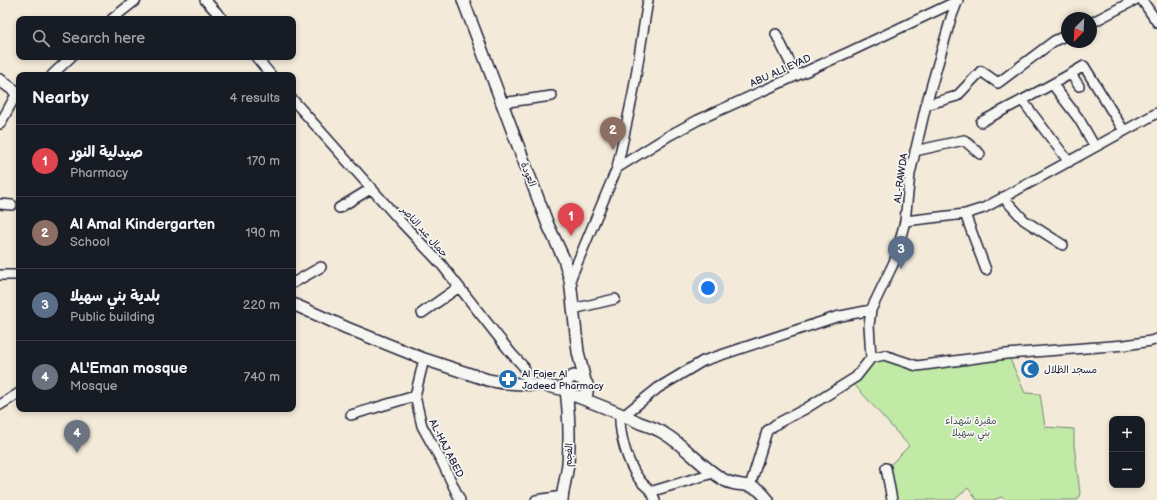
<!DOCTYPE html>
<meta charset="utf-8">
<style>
:root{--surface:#171b24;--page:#242831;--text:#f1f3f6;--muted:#9ea1a6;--line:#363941;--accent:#1f6fb2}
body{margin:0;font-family:"Balsamiq Sans","Playpen Sans Arabic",sans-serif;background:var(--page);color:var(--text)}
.controls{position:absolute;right:12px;bottom:12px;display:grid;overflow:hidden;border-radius:8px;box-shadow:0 2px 6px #0003}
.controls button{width:36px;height:36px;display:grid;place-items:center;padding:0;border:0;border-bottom:1px solid var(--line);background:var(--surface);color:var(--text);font:20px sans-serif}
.compass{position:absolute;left:1061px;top:12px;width:36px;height:36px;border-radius:50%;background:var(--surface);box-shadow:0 2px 6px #0003;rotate:204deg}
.you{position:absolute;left:708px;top:288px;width:14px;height:14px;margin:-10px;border:3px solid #fff;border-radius:50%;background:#1a73e8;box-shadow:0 0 0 6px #1a73e833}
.badge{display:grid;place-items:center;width:26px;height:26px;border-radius:50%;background:var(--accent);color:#fff;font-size:13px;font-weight:700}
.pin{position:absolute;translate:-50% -33px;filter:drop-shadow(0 1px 2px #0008)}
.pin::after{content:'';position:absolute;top:21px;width:14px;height:12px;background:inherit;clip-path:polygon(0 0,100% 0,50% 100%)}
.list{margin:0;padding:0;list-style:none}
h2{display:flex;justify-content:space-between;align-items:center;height:52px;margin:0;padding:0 16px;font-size:17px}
h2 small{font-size:13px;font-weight:400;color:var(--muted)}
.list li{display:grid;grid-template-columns:26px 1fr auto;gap:12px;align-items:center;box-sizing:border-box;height:72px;padding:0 16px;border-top:1px solid var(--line)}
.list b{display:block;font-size:15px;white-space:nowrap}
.list p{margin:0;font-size:13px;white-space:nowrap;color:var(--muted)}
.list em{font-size:13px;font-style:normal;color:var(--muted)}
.icon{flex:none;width:22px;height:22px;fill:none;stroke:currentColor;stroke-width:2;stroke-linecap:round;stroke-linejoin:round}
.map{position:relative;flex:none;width:1157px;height:500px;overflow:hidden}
.search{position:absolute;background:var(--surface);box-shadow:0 2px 6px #0003;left:16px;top:16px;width:280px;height:44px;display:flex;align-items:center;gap:10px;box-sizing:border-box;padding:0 14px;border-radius:8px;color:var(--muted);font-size:15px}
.panel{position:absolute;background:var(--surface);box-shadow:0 2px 6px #0003;left:16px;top:72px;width:280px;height:340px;border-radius:8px}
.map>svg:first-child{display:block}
.green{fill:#c0eaa6;stroke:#718670}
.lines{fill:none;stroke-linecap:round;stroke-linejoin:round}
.minor-casing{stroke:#22223b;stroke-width:12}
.major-casing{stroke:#22223b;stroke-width:14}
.minor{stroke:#f6f6f2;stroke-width:9}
.major{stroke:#f6f6f2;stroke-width:11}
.labels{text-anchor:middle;stroke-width:3.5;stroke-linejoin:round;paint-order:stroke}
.street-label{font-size:10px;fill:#22223b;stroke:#f6f6f2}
.poi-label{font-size:10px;fill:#22223b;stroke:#f6f6f2;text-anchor:start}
.park-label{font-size:10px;fill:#4a5456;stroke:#f6f6f2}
</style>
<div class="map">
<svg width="1157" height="500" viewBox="0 0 1157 500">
<rect width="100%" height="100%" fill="#f3ead9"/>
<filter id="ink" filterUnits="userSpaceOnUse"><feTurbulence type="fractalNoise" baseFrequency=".025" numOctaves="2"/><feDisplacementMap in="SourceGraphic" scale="8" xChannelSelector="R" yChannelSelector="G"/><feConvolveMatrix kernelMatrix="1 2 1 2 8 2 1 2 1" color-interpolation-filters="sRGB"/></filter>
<g filter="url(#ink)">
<path class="green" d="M1009,357L1025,393L1040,394L1045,427L1074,429V445L1080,493L1078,500H1005L1002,497L992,500H977L968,488L954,500H893L888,467L909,446L853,383L877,359H886L915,371Z"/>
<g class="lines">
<g class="minor-casing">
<path id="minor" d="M205,0L223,19
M1142,0L1157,22
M112,19L136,0
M1091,23L1135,0
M776,34L796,75
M256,57L271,75
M1071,74L1079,86
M52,75L71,57
M1053,85L1079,119L1095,147
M293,100L402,223L441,264L511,353L524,367L528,384
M1022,100L1069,162
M501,103L552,96
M926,105L957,96L981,71L998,83L1054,41L1067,35
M981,122C1016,103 1051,86 1084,66L1124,131
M0,124L17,93
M915,151L964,140L980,154
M617,168L670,135L698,120L849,52L957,1
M1003,197L1024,220L1063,245
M0,204L12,205
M339,208L372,188
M965,214L986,270
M905,221L965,214L984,208L1157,113
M0,275H19
M570,280L617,168L633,94L648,0
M293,283L321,267
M573,309L615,299
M422,313L459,287
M871,358L869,325L871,310L895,260L905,221L910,174L926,105L951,18L958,0
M424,359L415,396L422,426L442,462L460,500
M0,405L19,393
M628,412L658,388L703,361L836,317L871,310
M620,414C619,433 627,463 639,479C646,489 651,487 655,500
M351,415L415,396
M886,468L892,500
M750,486L767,431L776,424L805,409L856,377L871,358L884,355L917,366L1006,354L1125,345L1151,341L1157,339
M653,491L713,473
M536,500L563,496"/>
</g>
<g class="major-casing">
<path id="major" d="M463,0L548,225L564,259L570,280L578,352L585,381
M0,80L19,94
M293,304L347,328L424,359L488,380L504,383L542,385L566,390C569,414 570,439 568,463C567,475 563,487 562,500
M574,376L583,380L587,384V393L585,397L574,396L566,390C565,384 568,378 574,376Z
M578,397C599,405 620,413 640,423C649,426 658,429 665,434C687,447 703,469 726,481C735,485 740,484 749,486C758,487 763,494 768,500"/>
</g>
<use href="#minor" class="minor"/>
<use href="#major" class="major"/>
</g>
</g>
<defs>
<g id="mosque-disc" transform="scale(1)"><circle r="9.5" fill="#1f6fb2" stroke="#f6f6f2"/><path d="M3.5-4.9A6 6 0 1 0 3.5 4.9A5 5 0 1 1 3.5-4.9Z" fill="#fff"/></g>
<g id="pharmacy-disc" transform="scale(1)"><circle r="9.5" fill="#1f6fb2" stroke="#f6f6f2"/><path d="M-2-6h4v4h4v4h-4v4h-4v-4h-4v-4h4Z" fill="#fff"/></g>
</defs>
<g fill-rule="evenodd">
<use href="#mosque-disc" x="1030" y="369"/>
<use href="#pharmacy-disc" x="508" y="379"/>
</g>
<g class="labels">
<g class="street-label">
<text transform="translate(780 70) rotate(-24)" y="4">ABU ALI EYAD</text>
<text transform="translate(529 174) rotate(69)" y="4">العودة</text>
<text transform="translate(900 178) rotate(-82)" y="4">AL-RAWDA</text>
<text transform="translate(425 231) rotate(48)" y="4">جمال عبد الناصر</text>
<text transform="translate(447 448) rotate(63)" y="4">AL-HAJ ABED</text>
<text transform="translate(568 455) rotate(-87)" y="4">الفجم</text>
</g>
<g class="poi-label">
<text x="1044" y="373">مسجد الظلال</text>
<text x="522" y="377">Al Fajer Al<tspan x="522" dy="12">Jadeed Pharmacy</tspan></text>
</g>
<g class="park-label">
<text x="971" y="424">مقبرة شهداء<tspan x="971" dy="12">بني سهيلا</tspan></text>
</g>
</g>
</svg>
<div class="controls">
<button>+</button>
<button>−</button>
</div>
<svg class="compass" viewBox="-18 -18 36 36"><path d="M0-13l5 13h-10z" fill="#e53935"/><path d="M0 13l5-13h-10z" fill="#9ea1a6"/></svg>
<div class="you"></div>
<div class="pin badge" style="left:571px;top:236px;background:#e0444e">1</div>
<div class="pin badge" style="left:613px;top:150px;background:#8d6e63">2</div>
<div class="pin badge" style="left:901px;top:269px;background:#5c6f8a">3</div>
<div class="pin badge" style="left:77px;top:453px;background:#6b7280">4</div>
<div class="search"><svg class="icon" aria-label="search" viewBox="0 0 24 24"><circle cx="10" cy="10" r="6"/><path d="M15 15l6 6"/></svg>Search here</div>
<section class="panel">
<h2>Nearby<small>4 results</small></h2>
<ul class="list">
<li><span class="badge" style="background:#e0444e">1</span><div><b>صيدلية النور</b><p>Pharmacy</p></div><em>170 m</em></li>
<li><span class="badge" style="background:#8d6e63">2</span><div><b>Al Amal Kindergarten</b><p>School</p></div><em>190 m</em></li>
<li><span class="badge" style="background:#5c6f8a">3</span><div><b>بلدية بني سهيلا</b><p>Public building</p></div><em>220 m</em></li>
<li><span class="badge" style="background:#6b7280">4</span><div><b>AL'Eman mosque</b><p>Mosque</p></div><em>740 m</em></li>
</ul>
</section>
</div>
